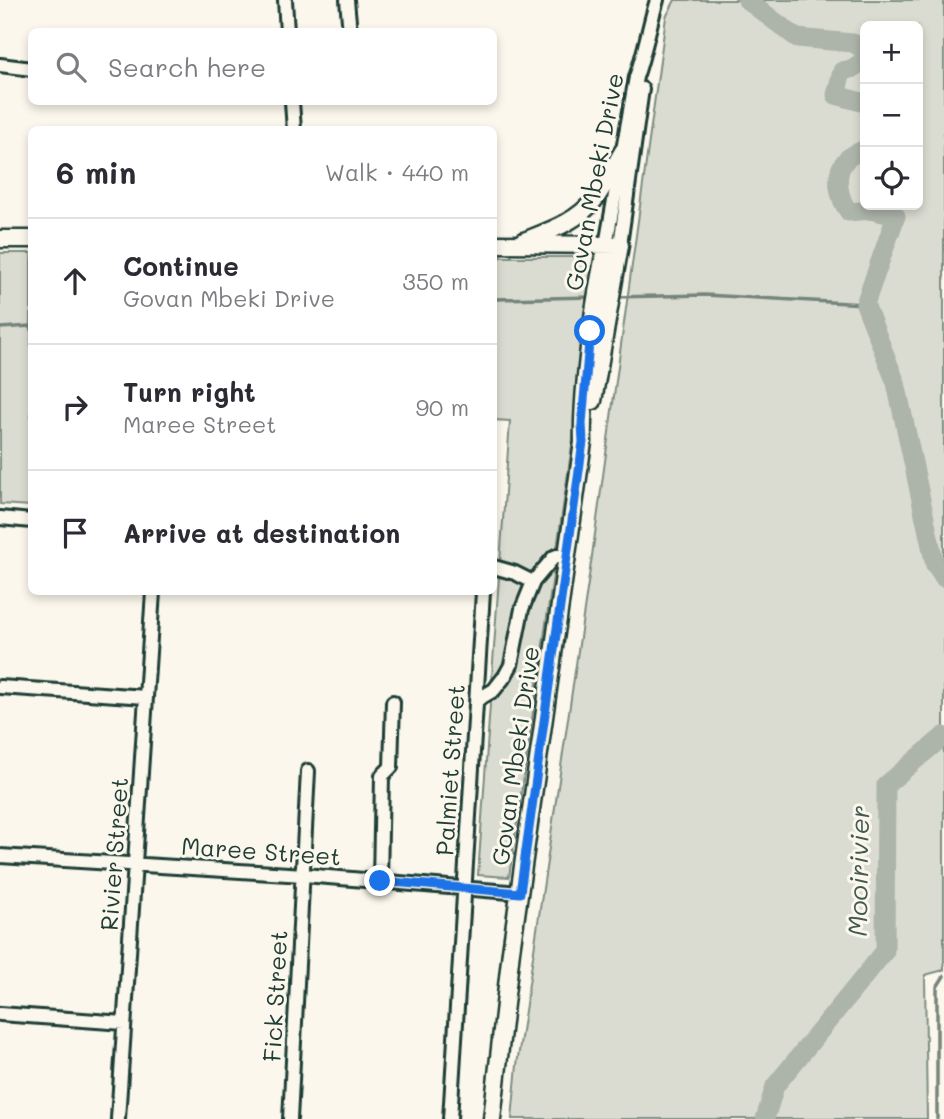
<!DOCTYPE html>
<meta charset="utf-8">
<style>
:root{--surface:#fff;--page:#f2f2f3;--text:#2b2b33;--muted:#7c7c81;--line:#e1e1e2}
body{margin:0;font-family:Mali,sans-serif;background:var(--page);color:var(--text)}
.controls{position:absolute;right:21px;top:21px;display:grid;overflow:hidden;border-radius:10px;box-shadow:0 4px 10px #0003}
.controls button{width:63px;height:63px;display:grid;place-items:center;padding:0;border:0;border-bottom:2px solid var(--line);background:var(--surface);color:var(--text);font:35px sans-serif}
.stop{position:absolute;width:21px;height:21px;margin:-16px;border:5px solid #1a73e8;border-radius:50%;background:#fff}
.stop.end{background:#1a73e8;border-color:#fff;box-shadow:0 2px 7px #0008}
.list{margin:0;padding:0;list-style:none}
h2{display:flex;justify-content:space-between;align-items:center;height:91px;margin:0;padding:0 28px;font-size:30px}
h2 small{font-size:23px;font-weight:400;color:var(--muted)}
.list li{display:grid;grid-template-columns:46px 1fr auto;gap:21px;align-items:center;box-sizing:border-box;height:126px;padding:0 28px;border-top:2px solid var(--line)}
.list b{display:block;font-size:26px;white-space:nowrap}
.list p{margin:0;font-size:23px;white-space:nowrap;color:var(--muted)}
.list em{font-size:23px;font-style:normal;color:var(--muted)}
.icon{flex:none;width:38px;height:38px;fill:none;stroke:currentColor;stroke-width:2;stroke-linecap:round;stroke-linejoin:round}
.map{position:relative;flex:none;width:944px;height:1119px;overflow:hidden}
.search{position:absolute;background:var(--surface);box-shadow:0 4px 10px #0003;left:28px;top:28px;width:469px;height:77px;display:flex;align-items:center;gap:18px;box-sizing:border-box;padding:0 24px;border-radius:10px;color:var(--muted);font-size:26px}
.panel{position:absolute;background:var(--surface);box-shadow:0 4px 10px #0003;left:28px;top:126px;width:469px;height:469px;border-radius:10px}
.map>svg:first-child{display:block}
.green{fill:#dbdcd1;stroke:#7d8c82;stroke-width:2;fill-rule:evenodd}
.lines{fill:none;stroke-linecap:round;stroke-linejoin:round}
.stream{stroke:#74847b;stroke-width:3.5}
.river{stroke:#adb4aa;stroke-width:19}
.minor-casing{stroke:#1f3d34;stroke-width:18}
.major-casing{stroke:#1f3d34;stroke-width:21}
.minor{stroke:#fbf7ec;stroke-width:12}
.major{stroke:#fbf7ec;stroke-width:16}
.route{stroke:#1a73e8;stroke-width:9}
.labels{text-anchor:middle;stroke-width:6;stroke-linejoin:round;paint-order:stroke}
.street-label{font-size:24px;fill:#1f3d34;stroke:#fbf7ec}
.water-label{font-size:26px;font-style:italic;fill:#425b52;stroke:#fbf7ec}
</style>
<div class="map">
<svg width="944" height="1119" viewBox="0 0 944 1119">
<rect width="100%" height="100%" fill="#fbf7ec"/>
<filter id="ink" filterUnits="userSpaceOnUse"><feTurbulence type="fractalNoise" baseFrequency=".0143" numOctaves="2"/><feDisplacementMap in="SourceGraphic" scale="14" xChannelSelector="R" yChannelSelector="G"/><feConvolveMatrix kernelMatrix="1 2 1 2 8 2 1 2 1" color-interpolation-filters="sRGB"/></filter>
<g filter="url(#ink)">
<path class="green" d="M675,0H944V970L925,975L927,1119H512L517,1065L592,556L666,17ZM918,26V205H865V26Z
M0,253H31V506L0,504Z
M494,257H575L588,262L593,274L581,384L509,877L478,875L510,421L494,420Z"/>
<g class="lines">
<path class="stream" d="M615,297L705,295L865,304
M494,299L593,297
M0,328L32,326
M937,1119V987L944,976"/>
<path class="river" d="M747,0L797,38L853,43L863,49L865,52
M865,60L851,69L842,71L836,95L865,103
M865,149C860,152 850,155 846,160C833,174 839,199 849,212L870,210L896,216L865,304L896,383L935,565L944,578
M765,1119L775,1086L885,951L886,785L944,736"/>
<g class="minor-casing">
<path id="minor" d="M285,0L287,32
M347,0L350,32
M0,65L32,69
M292,102L294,130
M606,245L636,77C645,52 649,26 657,0
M620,245L642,89
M0,518L32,521
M494,567L515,573L533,582
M0,687L146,697
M477,700L494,690L505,676L511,665L522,609L533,582L554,557L567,552
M0,856L304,875L520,893
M380,881L382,776L391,767L393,702
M0,1014L124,1023
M118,1119L153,592
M290,1119L308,771
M450,1119L483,592"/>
</g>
<g class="major-casing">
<path id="major" d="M0,239H32
M524,241C549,231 577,222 595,199C606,184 614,166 623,151
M494,244L620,245L593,401
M492,1119L511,951L583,442C582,419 584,398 586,376C590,331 597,288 606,245"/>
</g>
<use href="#minor" class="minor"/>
<use href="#major" class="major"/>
</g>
</g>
<g class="lines" filter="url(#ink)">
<path class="route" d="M380,881L520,893L583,442L582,423L590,331"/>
</g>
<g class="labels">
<g class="street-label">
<text transform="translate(595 182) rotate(-79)" y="8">Govan Mbeki Drive</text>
<text transform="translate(516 756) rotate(-82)" y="8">Govan Mbeki Drive</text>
<text transform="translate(451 770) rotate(-86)" y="8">Palmiet Street</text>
<text transform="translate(261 852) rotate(4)" y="8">Maree Street</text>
<text transform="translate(115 854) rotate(-86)" y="8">Rivier Street</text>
<text transform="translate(276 996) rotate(-87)" y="8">Fick Street</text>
</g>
<g class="water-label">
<text transform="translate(859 871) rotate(-89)" y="9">Mooirivier</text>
</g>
</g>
</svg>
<div class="controls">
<button>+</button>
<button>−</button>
<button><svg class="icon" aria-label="locate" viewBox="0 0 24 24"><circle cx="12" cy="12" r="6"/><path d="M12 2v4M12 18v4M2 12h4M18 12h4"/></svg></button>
</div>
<div class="stop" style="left:590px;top:331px"></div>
<div class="stop end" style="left:380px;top:881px"></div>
<div class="search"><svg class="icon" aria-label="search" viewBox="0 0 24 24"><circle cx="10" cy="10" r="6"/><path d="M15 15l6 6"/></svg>Search here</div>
<section class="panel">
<h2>6 min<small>Walk · 440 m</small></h2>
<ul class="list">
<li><svg class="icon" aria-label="ahead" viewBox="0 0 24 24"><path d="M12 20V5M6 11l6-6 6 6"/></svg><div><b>Continue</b><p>Govan Mbeki Drive</p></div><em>350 m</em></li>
<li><svg class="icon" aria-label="right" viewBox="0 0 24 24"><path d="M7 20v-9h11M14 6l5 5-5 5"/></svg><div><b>Turn right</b><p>Maree Street</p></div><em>90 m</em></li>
<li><svg class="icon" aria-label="arrive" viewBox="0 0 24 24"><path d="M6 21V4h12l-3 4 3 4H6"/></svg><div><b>Arrive at destination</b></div></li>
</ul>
</section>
</div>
